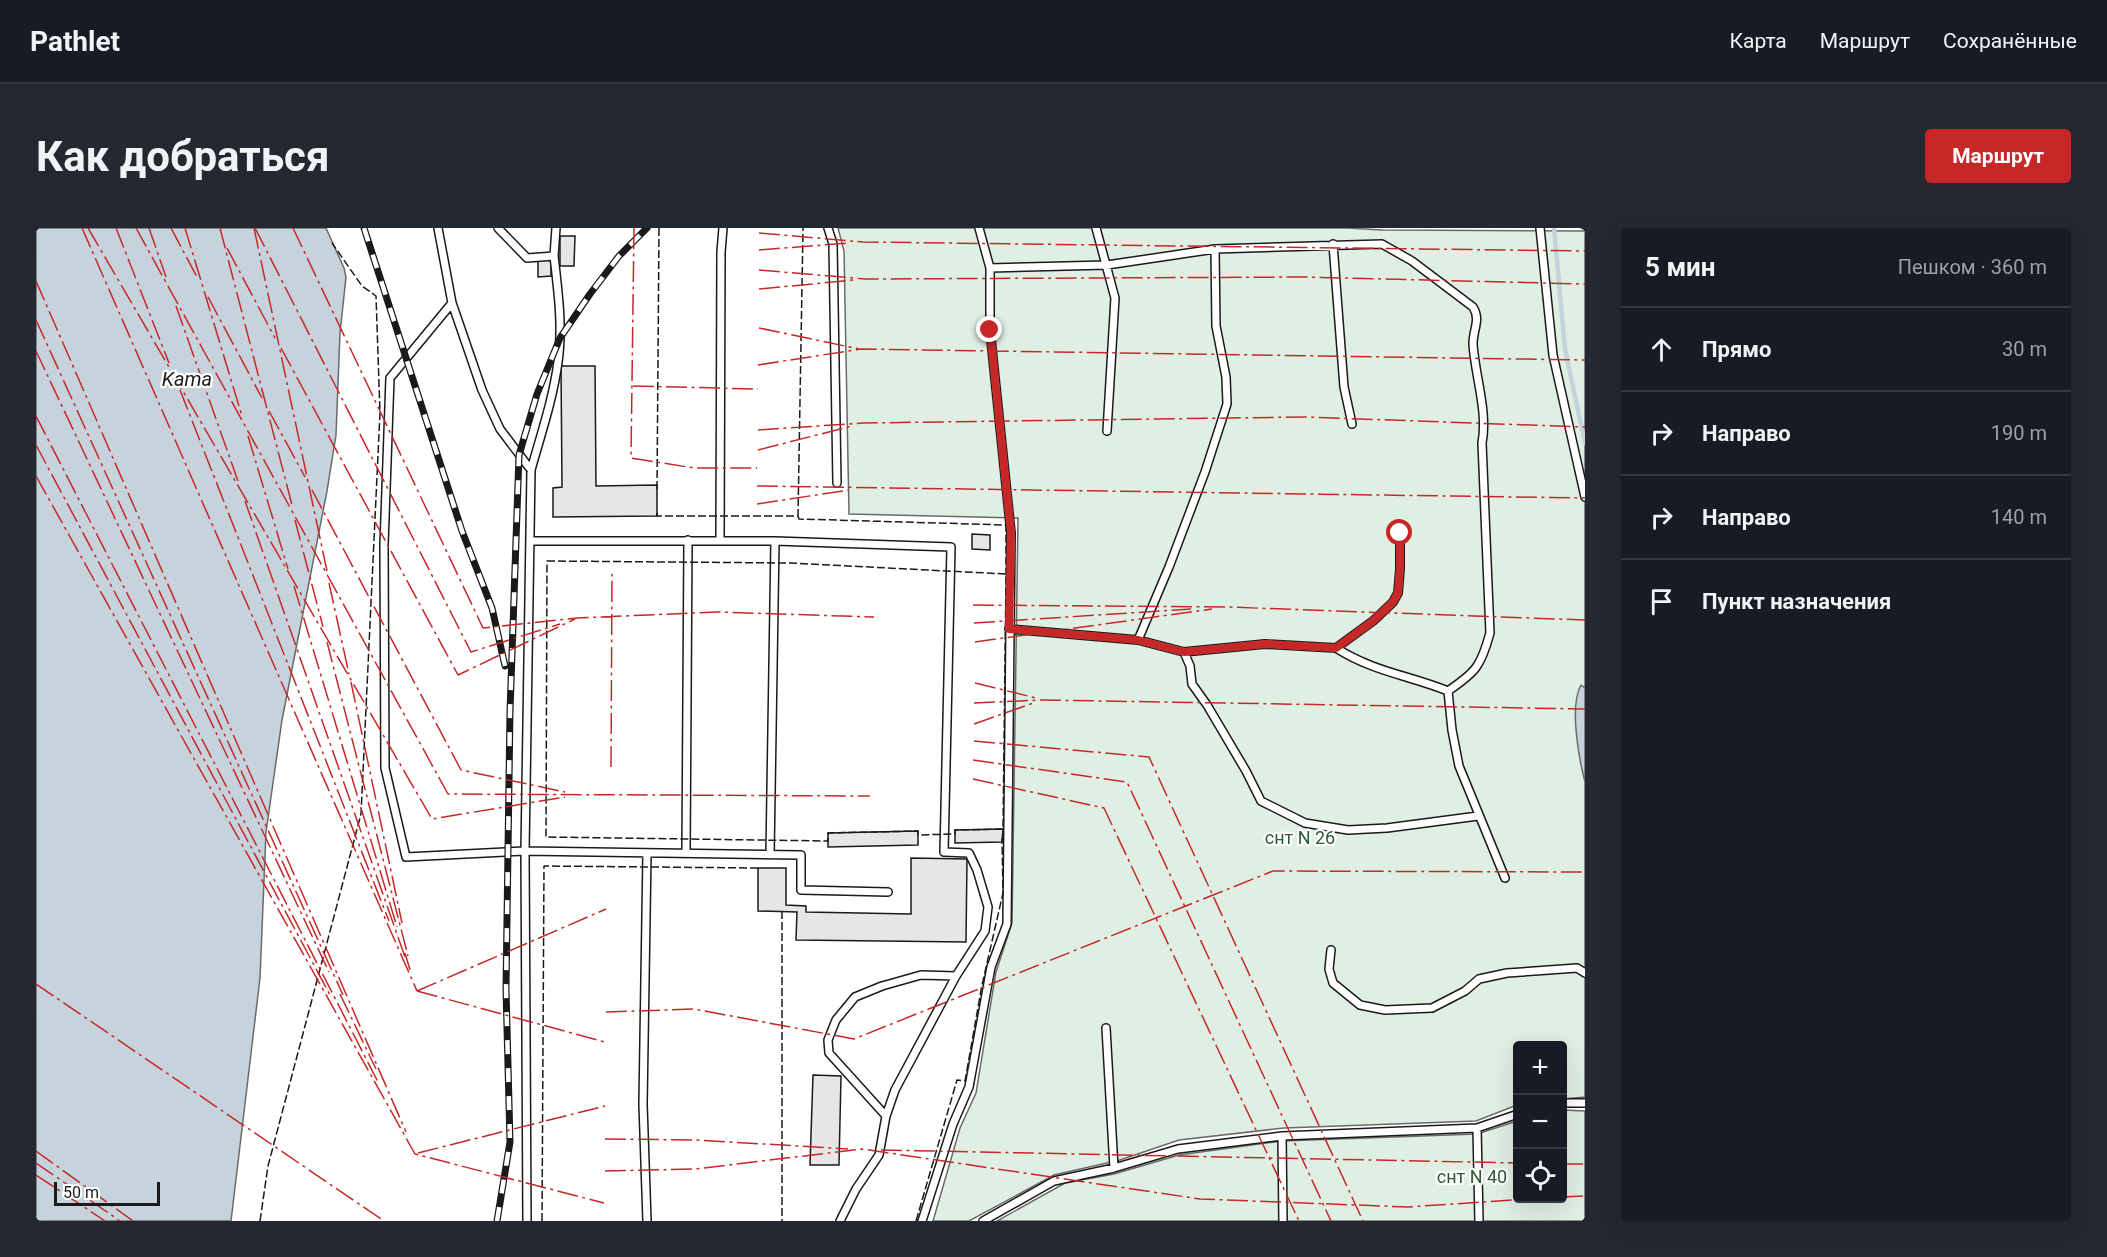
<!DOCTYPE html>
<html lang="ru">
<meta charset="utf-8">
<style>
:root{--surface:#171b24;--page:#242831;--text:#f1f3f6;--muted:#9ea1a6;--line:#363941;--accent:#c62828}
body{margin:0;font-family:Roboto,sans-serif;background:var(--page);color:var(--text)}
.controls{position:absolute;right:18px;bottom:18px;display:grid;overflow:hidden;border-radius:6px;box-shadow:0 6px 24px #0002}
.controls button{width:54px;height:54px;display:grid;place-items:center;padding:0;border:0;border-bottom:2px solid var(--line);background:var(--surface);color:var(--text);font:30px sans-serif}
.scale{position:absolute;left:18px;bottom:15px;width:106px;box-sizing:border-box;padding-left:6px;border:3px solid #1a1a1a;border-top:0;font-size:16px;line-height:21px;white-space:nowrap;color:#1a1a1a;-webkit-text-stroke:4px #fff;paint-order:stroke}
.stop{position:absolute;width:18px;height:18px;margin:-14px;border:4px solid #c62828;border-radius:50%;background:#fff}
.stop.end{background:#c62828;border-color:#fff;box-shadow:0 2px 6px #0008}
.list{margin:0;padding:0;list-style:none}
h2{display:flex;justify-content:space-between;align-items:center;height:78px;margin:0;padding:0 24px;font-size:26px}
h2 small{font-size:20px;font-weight:400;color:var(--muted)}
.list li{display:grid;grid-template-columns:39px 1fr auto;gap:18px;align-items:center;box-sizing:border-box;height:84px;padding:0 24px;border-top:2px solid var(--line)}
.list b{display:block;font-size:22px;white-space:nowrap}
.list em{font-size:20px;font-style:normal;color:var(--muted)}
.icon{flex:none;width:33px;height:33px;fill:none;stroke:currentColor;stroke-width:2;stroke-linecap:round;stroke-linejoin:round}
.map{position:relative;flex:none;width:1549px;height:993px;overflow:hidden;border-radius:6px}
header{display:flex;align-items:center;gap:36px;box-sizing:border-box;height:84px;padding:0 30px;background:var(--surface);border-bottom:2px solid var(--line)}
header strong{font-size:28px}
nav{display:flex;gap:33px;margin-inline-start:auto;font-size:21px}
.intro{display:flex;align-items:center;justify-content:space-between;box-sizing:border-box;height:144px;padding:0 36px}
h1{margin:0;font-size:42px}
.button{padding:15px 27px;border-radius:6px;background:var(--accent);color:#fff;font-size:21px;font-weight:700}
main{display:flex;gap:36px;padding:0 36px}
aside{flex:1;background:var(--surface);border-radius:6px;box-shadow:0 6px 24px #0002}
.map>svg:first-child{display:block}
.green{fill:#e0efe3;stroke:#6a6a6a;stroke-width:1.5}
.water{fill:#c6d2dc;stroke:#6a6a6a;stroke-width:1.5}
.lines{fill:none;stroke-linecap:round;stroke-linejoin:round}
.stream{stroke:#c6d2dc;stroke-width:4.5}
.building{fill:#e6e6e6;stroke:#1a1a1a;stroke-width:1.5}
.lane-casing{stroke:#1a1a1a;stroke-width:10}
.lane{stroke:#fff;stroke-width:7}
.rail-casing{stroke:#1a1a1a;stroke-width:7}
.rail{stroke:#fff;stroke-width:4.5;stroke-dasharray:14;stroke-linecap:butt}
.fence{stroke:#1a1a1a;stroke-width:1.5;stroke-dasharray:8 3;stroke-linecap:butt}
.power{stroke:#c62828;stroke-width:1.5;stroke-dasharray:21 4.5 3 4.5;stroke-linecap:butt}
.route{stroke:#c62828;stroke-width:8}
.labels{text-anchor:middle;stroke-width:4.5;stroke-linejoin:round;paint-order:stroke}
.park-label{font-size:18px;fill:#2b5a34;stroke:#fff}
.water-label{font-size:20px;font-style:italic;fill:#1a1a1a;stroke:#fff}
</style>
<header>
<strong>Pathlet</strong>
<nav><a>Карта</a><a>Маршрут</a><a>Сохранённые</a></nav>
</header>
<div class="intro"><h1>Как добраться</h1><a class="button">Маршрут</a></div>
<main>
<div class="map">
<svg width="1549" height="993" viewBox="0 0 1549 993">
<rect width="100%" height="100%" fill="#fff"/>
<path class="green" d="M802,0H1311L1346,2L1549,3V869L1527,871L1526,818H1482L1481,877L1440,893L1248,900L1143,912L1084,932L1018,947L933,993H897L924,900L940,865L960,744L976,695L982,290L813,286L808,23Z
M1527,882L1549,883V993H961L1029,955L1078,946L1143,927L1246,913L1441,906L1481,893L1482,970H1526Z"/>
<path class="water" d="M0,0H290L308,40L310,49L304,105L300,207L291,263L246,492L230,604L224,750L195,993H0Z
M1545,457L1549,460V554C1543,531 1533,478 1545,457Z"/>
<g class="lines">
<path class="stream" d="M1518,0L1529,121L1549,215"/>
</g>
<path class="building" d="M524,8H539L538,38H524Z
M502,32H515V48L502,49Z
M525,138H559L560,258L621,257V288L517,289V260L526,259Z
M936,306L954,307V322L936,321Z
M967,601L966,614L919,615V602Z
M882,603V617L792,619V605Z
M875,630L931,631L930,714L760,712L761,684L722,683V640H750V677L770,678V684L875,686Z
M777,847L805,848L803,937H774Z"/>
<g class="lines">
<g class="lane-casing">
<path id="lane" d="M402,0L416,75L446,162L464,201L495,242L489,623L491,993
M462,0L491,30L518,28L520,0
M792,0L797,16L801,255
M1060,0L1079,70L1071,203
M1504,0L1517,127L1549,269
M1297,16L1308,159L1316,196
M954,40L1071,37L1179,21L1346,16L1376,33L1437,79C1445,92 1437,101 1437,116C1439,148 1452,183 1446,215L1454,405C1445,438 1440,444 1412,463C1372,447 1338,444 1300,420
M416,75L354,150L348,317L349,540L370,629L489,623L765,627V662L852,664
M495,242C505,206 517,171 522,134C527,99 522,63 518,28
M684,312L685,24L687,0
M494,313H739L915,319L908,624L933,625L941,642L952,679L949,703L920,748L859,862L850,888L843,927L820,961L804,993
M973,401L1102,412L1148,424L1229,416L1300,420L1337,393L1357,374L1362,365L1364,341V305
M1102,412L1133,339L1169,244L1191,176L1190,149L1180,98L1179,21
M1148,424L1154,438L1156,456L1171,477L1210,543L1225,573L1269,595L1312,602L1351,600L1442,588
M1412,463L1416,502L1423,538L1469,650
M650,625L652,312
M734,627L739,313
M1295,722L1293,741L1297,755L1324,777L1349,782L1396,780L1429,763L1443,751L1471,745L1541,740L1549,745
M1070,800L1078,940
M1526,875H1549
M850,888L793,825L792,812L800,792L819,769L846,758L885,747L920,748
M1441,900L1443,993
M1246,908L1247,993
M611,993L607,876L611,625
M886,993L917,896L933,859L955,739L971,696L975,305L954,102V40L943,0
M947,993L1018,953L1078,940L1142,921L1246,908L1441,900L1482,886"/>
</g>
<use href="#lane" class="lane"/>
<g class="rail-casing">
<path id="rail" d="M328,0L426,303L456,380L469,438
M461,993L474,914L470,761L474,483L483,227L501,166L524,110L554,66L583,28L611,0"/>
</g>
<use href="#rail" class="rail"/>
<path class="fence" d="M621,261L623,0
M621,285V288H762L767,0
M762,288L763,291L970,297V346
M511,333L754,335L970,346L967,601L919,602V606L882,607V603L792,605V613L510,609Z
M746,683V993
M224,993L232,938L325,586L344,185L340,68L326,58L296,15
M506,993L508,638L722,640V643
M880,993L921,852L929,853L946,757L967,665L966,610"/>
<path class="power" d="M46,0L381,763
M52,0L396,591L529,569
M80,0L133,135
M100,0L412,566L834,568
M113,0L130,49
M135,0L162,51
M149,0L206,188
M184,0L256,277
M218,0L291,343
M219,0L435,424L524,396
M257,0L447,400L541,390L681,384L838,389
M598,0L595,230L658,240H721
M723,5L827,14L1549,23
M191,20L239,110
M723,22L812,15
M723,42L829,51L1268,49L1549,56
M0,53L370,904
M723,61L818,52
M172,69L226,170
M140,78L202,253
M0,92L307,767
M723,100L823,121
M245,120L422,447L539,391
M0,123L293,744
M722,137L825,121L1549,132
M597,158L722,161
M144,162L353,693
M233,183L269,249
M0,188L342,854
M722,202L827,195L1269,189L1549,199
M212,208L252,341
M0,217L294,767
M722,222L816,198
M0,248L379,926L568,975
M721,258L1549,270
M276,262L425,542L529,564
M209,273L369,729
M721,276L813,262
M259,292L287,399
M293,355L313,446
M258,358L361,699
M937,377L1191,379L1549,392
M938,395L1155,381
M291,414L372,728
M939,414L1176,381
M315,454L366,695
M939,455L1000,470
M938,475L1006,472L1549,481
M938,496L1000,474
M938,513L1113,529L1327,993
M937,532L1091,554L1295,993
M575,539L576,346
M937,551L1068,580L1263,993
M369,725L374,742
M0,756L348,993
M381,763L570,681
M381,763L569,814
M304,766L340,841
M570,784L658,781L818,811L1237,643L1549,644
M569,911L660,912L812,921
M845,922L1482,935
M0,923L97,993
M382,925L569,878
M0,935L84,993
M1526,936H1549
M569,943L659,941L826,921L1164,971L1372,979L1506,970
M0,947L69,993
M1526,969L1549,968"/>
</g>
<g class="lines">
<path class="route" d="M954,102L975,305L973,401L1102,412L1148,424L1229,416L1300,420L1337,393L1357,374L1362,365L1364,340V305"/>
</g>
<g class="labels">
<g class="park-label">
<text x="1264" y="616">снт N 26</text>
<text x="1436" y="955">снт N 40</text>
</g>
<g class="water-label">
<text x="151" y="158">Kama</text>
</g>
</g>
</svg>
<div class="controls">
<button>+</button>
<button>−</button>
<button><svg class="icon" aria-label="locate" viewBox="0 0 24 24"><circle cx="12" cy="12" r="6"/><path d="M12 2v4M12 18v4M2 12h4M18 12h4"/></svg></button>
</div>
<div class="scale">50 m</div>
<div class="stop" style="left:1364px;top:305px"></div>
<div class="stop end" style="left:954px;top:102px"></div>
</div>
<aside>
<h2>5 мин<small>Пешком · 360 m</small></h2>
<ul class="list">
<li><svg class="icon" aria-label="ahead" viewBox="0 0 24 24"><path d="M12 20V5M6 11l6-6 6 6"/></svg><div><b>Прямо</b></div><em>30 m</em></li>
<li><svg class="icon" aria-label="right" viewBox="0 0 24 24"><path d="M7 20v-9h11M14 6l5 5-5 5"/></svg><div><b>Направо</b></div><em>190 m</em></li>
<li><svg class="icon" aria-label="right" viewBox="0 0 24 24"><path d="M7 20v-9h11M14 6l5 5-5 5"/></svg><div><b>Направо</b></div><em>140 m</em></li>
<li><svg class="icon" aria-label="arrive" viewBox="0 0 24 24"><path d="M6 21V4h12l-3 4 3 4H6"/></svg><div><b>Пункт назначения</b></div></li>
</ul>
</aside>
</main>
